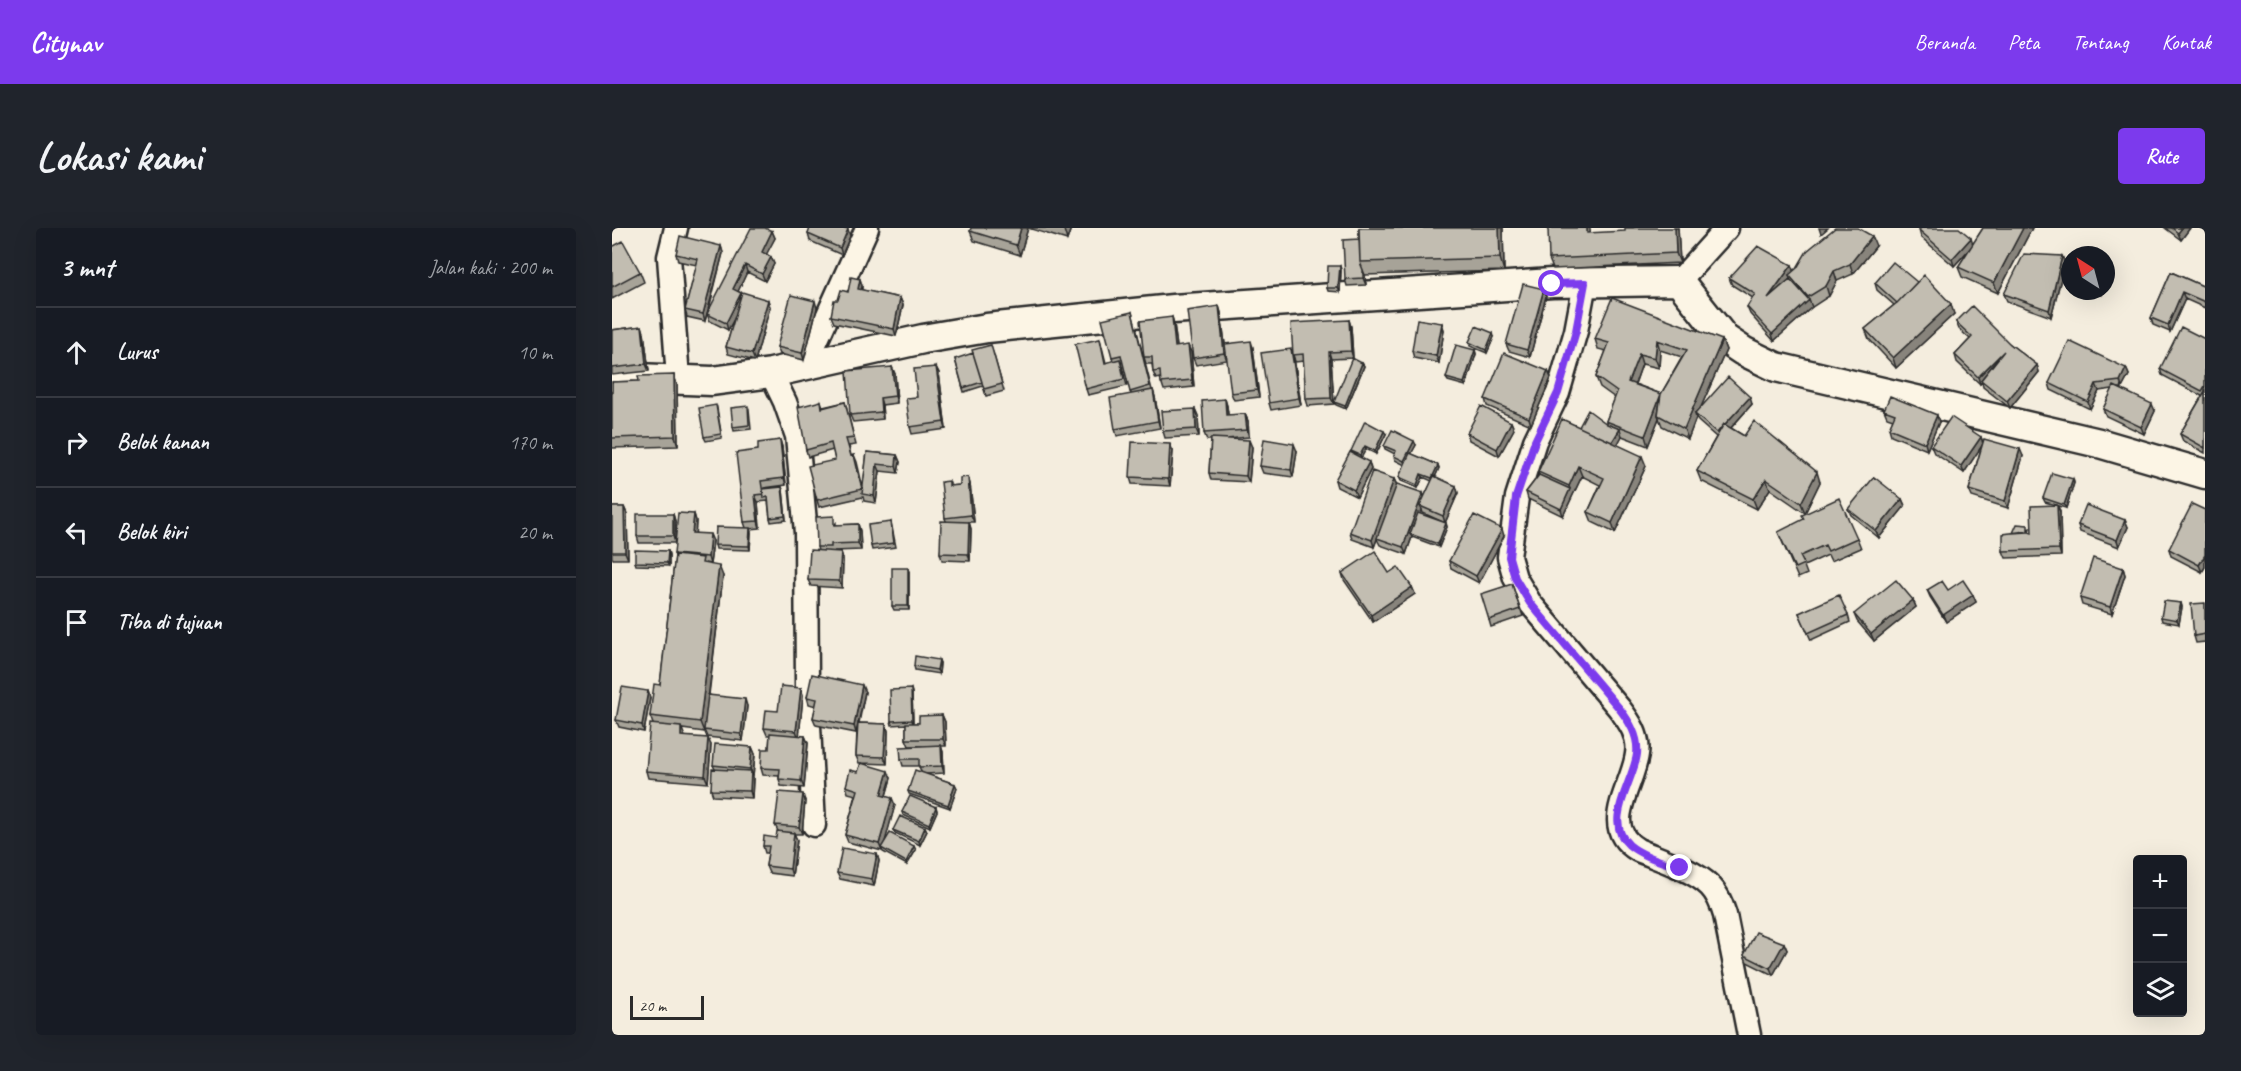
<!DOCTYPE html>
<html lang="id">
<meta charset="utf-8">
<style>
:root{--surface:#171b24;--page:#20242c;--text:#f1f3f6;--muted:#9ea1a6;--line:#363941;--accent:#7c3aed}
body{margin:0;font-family:Caveat,sans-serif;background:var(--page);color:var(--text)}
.controls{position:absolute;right:18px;bottom:18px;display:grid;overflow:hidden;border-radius:6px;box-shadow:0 6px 24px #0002}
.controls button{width:54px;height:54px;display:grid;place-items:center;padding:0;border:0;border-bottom:2px solid var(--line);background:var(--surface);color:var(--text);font:30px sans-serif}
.compass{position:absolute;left:1449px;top:18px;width:54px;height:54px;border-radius:50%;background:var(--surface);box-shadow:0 6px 24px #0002;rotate:324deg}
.scale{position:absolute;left:18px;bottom:15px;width:74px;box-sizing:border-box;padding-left:6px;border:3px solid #2b2b2b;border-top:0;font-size:16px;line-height:21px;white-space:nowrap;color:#2b2b2b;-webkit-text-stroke:4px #fcf5e5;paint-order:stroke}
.stop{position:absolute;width:18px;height:18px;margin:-14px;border:4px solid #7c3aed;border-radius:50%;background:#fff}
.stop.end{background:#7c3aed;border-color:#fff;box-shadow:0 2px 6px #0008}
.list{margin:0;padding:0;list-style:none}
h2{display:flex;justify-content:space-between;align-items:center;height:78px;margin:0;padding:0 24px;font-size:26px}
h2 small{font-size:20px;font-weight:400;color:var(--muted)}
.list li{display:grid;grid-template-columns:39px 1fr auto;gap:18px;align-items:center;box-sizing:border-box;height:90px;padding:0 24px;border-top:2px solid var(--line)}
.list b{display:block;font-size:22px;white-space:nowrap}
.list em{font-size:20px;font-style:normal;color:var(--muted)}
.icon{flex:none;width:33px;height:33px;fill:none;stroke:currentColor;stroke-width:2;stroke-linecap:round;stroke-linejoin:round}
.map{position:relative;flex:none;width:1593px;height:807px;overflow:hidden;border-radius:6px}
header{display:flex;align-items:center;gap:36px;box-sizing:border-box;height:84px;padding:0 30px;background:var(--accent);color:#fff}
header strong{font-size:28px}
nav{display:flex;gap:33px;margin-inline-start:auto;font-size:21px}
.intro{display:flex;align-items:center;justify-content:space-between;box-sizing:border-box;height:144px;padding:0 36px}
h1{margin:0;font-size:42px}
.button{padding:15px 27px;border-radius:6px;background:var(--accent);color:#fff;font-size:21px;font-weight:700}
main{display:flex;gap:36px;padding:0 36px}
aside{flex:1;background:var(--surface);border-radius:6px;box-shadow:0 6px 24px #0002}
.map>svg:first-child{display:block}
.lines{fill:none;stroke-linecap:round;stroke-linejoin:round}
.minor-casing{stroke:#2b2b2b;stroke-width:27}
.tertiary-casing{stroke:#2b2b2b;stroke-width:33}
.minor{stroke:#fcf5e5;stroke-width:22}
.tertiary{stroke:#fcf5e5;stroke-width:28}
.wall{fill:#a7a398;stroke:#2b2b2b;stroke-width:1.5;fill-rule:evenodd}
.shaded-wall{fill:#88847c;stroke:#2b2b2b;stroke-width:1.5}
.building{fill:#c2bdb1;stroke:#2b2b2b;stroke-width:1.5;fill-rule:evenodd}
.route{stroke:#7c3aed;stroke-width:8}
</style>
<header>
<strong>Citynav</strong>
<nav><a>Beranda</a><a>Peta</a><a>Tentang</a><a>Kontak</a></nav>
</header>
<div class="intro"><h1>Lokasi kami</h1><a class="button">Rute</a></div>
<main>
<aside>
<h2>3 mnt<small>Jalan kaki · 200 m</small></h2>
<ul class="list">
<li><svg class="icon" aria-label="ahead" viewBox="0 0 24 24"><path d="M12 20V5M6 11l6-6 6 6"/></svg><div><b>Lurus</b></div><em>10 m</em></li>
<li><svg class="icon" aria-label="right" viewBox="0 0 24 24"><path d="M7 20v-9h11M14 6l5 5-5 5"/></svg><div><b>Belok kanan</b></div><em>170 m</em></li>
<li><svg class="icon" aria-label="left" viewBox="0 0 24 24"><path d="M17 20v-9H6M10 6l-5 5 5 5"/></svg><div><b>Belok kiri</b></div><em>20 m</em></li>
<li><svg class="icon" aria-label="arrive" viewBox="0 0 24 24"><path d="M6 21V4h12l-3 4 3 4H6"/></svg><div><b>Tiba di tujuan</b></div></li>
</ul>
</aside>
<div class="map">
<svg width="1593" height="807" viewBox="0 0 1593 807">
<rect width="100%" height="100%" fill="#f4edde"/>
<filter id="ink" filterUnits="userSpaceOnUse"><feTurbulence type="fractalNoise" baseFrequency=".0167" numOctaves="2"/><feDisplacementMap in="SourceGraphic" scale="12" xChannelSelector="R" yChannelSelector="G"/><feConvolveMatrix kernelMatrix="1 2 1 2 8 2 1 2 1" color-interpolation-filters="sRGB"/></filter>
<g filter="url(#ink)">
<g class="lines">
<g class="minor-casing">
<path id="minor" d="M64,0L57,29L66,150
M1067,53L1115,0
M973,55L964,103L946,165L923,213L905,269L897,329L903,350L918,375L1007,480C1017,493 1028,508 1025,526C1021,559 986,599 1026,622C1047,631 1082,642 1098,658C1106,666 1110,677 1113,687L1137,807
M193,138L255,0
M159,145L173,174L185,208L194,305L195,458L202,597"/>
</g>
<g class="tertiary-casing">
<path id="tertiary" d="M0,149L100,153L159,145L311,111L375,100L561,81L940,55L1067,53L1113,111L1131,123L1164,139L1487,215L1593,246"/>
</g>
<use href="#minor" class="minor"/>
<use href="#tertiary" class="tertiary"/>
</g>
<path class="wall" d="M359,0H459L455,12L416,0L408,27L362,13L358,3Z
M747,0H891L892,43L753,47L754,57L735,58L733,51L747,11Z
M1066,0L1068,35L941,41L937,31Z
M1371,0H1420L1386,65L1350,49L1346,39L1358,21L1342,38L1309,9L1307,2L1361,16Z
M1553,0H1578L1569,12Z
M160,3L163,10L154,26L159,29L162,36L153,53L135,44L126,63L129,65L156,72L158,79L143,133L116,126L114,119L122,92L116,102L98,93L95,86L93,93L75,89L73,82L85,37L66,33L64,26L109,18L111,25L96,85Z
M196,6L238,8L230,27L198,13Z
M1264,18L1241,46L1225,53L1217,68L1200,79L1162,113L1138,86L1135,79L1141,70L1120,57L1117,50L1180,37L1182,43Z
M0,19L28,44L32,54L0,71Z
M1450,28L1453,35L1439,89L1395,73L1392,66Z
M728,38L729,42L728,64L716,63L715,60Z
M1559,44L1593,59V80L1573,71L1558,104L1541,97L1539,90Z
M248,51L250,58V62L288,70L291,77L284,108L222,95L219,88L226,72Z
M1263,55L1342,86L1284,140L1257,111L1253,101L1282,77L1265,62Z
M932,61L934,68L918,129L897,123L894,116Z
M1480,63H1492L1490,67Z
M607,78L609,85L615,132L584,137L581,130Z
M205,80L192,132L168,126L165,119Z
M520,84L540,162H541L543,169L548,200L505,208L503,201L519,166L511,134H509L515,158L476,167L474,161L488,111L494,135L501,133L500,129Z
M560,89L562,96L565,119L579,124L582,159L552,162L548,150L544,151L541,144L540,136H534L532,129Z
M737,92L739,99L741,130L719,131L722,176L696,178L694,171L692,133L683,134L682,130L689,177L659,182L657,175L681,125Z
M1344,94L1398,116L1425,137L1427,144L1398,180L1371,159L1370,154L1368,156L1345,134L1343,127L1358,111L1347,101Z
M830,95L832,102L827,135L802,130L800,123Z
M30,98L32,105L37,143L0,147V102Z
M882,109L875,125L858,118L857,114Z
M983,111L1110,112L1114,122L1089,179L1140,176L1119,200L1208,254L1193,285L1158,261L1145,281L1089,253L1085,243L1104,209L1086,193L1084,190L1076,211L1050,198L1047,190L1036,218L1010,208L1005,217L1034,238L1003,305L980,294L976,284L988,257L970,248L951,288L916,271L914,264L927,247L926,244L967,199L995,196L994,193L1003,170L988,159L984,149L994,123L986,121ZM1048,122L1070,129L1049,166L1023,156L1030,136L1047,140Z
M1593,111V225L1571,213L1568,206L1590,168L1550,147L1548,141Z
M641,120L647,169L622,172L619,165Z
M863,122L864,126L854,158L836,153L834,150Z
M381,124L392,163L374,168L371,158L352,164L343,131Z
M750,135L752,138L734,181L724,177L722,174Z
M280,139L283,146L285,175L270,177L271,191L241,194L238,187Z
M324,139L327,145L334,201L300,206L298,199Z
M1514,140L1517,147L1510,160H1507L1543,183L1532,206L1494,188L1491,181L1501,161L1487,163L1478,181L1439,162L1437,155Z
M936,143L939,150L919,197L875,178L873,171Z
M62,147L65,157L66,218L0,220V154L27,153Z
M613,171L615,178L616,187L633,186L636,193L637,209L614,211L640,219L637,254L599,252L597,245L599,212H595L592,205Z
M209,173L211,179L233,174L244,217L237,218L239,228L242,227L245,234L251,260L255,224L285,227L288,234L286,245L268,243L264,275L252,273L251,269L207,279L205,272L223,232L221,222L196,229L194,222Z
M105,180L110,210L94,213L92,209Z
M137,181L139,201L122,203L121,199Z
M583,181L586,188L587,208L553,210L551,203Z
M1272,182L1327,194L1315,222L1279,207L1277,200L1281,191L1275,189Z
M899,194L902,201L887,228L857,212L855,205Z
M774,206L764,226L754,221L749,230L759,241L745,269L725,259L723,252L740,226L739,223Z
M1369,209L1371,215L1411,228L1396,280L1360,269L1357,262L1370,217L1352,245L1322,225L1319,218Z
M168,212L170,219L174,257L152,260V261L170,259L171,262L174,292L159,294L158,290L156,273L146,274L148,300L138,301L139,304L138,322L104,321L103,317L134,300L132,294L146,222Z
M804,217L799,226L826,237L827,240L823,249L844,258L846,265L833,295L811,285L810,282L808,286L834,295L835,299L827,319L800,309L794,326L768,317L765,311L762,319L740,311L738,304L782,251L785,257L811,265L812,269L820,253L811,249L806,260L789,253L787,249L793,237L783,232L782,228L783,226L773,221L772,218Z
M561,223L558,258L520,256L518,249Z
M685,223L681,249L651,245L648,238Z
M356,249L358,256L362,294H357L359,301L358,333L330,332L328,325L334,293L333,290L337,253L339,258L348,257Z
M1461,251L1462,255L1454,280L1446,278L1448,284L1449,328L1394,330L1391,323L1401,305L1418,300L1417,304L1420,305L1444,277L1433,274L1431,270Z
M1290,271L1293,278L1267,310L1239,287L1236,281Z
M0,279H12L15,286L16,331H1L0,329Z
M1593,282V339L1590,344L1559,328L1557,321Z
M61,286L63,293V315H27L25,308Z
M82,286L84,293L83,305L101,313L98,336L93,335L111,348L97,467L135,478L131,513L95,509L92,502V504L70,501L72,508L99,517L96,555L36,550L34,543L41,496L38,488L48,457L63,328L62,326Z
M1513,292L1516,299L1507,319L1468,304L1466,297Z
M279,294L284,319L260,322L259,318Z
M224,295V297L246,296L248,303L249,322L222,323L229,324L231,331L230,360L199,358L196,352L206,323L205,319Z
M1166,304L1245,310L1249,320L1219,333L1216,327L1192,338L1195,346L1186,350Z
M892,308L867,355L839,340L837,333Z
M56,323L57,327V338L24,337L23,334Z
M1511,340L1513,347L1500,386L1470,377L1468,370Z
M297,343V382H282L280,378Z
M730,345L800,359L803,366L761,394L732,352Z
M900,356L911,388L879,399L877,392Z
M1315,362H1336L1361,367L1364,374L1334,394L1318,369Z
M1301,372L1304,379L1262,413L1245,393L1242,386Z
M1569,375L1570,379L1567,396L1550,393L1549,389Z
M1593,375V414L1584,415L1582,408Z
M1187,385L1236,387L1238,394L1199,412Z
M328,435L327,446L303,442L302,438Z
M189,460L191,467L187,508H193L196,515L192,560L169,558L167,551V548L151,547L149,540L157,521L158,507H155L152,500L166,483Z
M299,461L300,465L301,495H307L330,487L333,494L334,518H329L331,524L332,545L314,546L343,556L345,560L338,580L297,566L296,563L309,544L307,538H291L289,531L309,518H297L294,511V496L280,497L279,493Z
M36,463L38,470L32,504L7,499L4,492Z
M253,464L247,495L274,496L276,503L275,536L250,535L279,550L274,568L283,577L272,615L304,622L295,637L271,624L270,622V623L236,614L233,607L244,567L236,565L234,558L246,544L249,535H247L244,528L245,501L244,505L204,497L201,490L204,478L197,476L195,469Z
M140,519L143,526L141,548V550L140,570L101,568L99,562L103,541L101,537Z
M193,573L190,606H182L185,612L180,648L157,645L154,638L156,625H153L151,618L164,610L166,603L163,597Z
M324,579L325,583L318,599L291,587L290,584Z
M313,599L315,603L308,617L283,605L281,602Z
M265,626L267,633L262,658L228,651L225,645Z
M1172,715L1175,722L1161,747L1135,734L1132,727Z"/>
<path class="shaded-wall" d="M409,0H416L408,27L404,17Z
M452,0H459L455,12L452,2Z
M887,0H891L892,43L888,30Z
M975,0H978L979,15L975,5Z
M1063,0H1066L1068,35L1064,25Z
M1207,0H1216L1209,6Z
M1411,0H1420L1386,65L1382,55Z
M1570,0H1578L1569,12L1566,5Z
M236,1L238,8L230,27L228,20Z
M160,3L163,10L152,31L150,24Z
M1260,8L1264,18L1241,46L1238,36Z
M1359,10L1361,17L1342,38L1340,31Z
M109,18L111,25L93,93L91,86Z
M1450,28L1453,35L1439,89L1437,82Z
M159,29L162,36L153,53L150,46Z
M133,37L135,44L124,68L121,61Z
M1180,37L1183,44L1177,47L1178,51L1156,70Z
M728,38L729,42L728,64L726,60Z
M751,42L753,47L754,57L751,50Z
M1222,43L1225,53L1217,68L1214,58Z
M1498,44L1499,47L1494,58V52Z
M248,51L250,58L248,68L246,61Z
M932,61L934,68L918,129L915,122Z
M1570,64L1573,71L1558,104L1556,97Z
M129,65L132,72L116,102L114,95Z
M288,70L291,77L284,108L282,101Z
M156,72L158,79L143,133L140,126Z
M1197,72L1200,79L1162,113L1160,106Z
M203,73L205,80L192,132L190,125Z
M1339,76L1342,86L1284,140L1281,130Z
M607,78L609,85L615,132L612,125Z
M560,89L562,96L566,126L563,119Z
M737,92L739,99L741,130L739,123Z
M830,95L832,102L827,135L824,128Z
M30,98L32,105L37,143L34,136Z
M881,105L882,109L875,125L874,122Z
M1045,112L1048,122L1047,140L1043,130Z
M1110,112L1114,122L1085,188L1083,186L1084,190L1076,211L1072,201Z
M639,113L641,120L647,169L645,162Z
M576,117L579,124L582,159L580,152Z
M679,121L682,130L689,177L687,170Z
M863,122L864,126L854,158L852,155Z
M1392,123L1369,152L1370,154L1368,156L1366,149Z
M717,124L719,131L722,176L719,170Z
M1027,126L1030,136L1020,164L1016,154Z
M750,135L752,138L734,181L733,178Z
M1425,137L1427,144L1398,180L1395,173Z
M280,139L283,146L285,175L283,168Z
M324,139L327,145L334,201L332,194Z
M1514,140L1517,147L1510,160L1508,153Z
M936,143L939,150L919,197L917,190Z
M62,147L65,157L66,218L63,208Z
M1484,156L1487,163L1478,181L1476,174Z
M541,162L543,169L548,200L546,193Z
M1049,166L1046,187L1047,190L1036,218L1033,208Z
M1138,169L1140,176L1108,212L1105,205Z
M268,170L270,177L271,191L269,184Z
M613,171L615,178L617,194L614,187Z
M1540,176L1543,183L1532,206L1529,199Z
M583,181L586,188L587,208L584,201Z
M633,186L636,193L637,209L635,202Z
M1325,187L1327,194L1315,222L1313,215Z
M899,194L902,201L887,228L885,221Z
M1008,201L1010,208L1001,225L998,218Z
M772,203L774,206L764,226L763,223Z
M1369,209L1371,216L1352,245L1349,238Z
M168,212L170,219L174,257L172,250Z
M637,212L640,219L637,254L634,248Z
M802,213L804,217L793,237L792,233Z
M558,216L561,223L558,258L556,251Z
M682,216L685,223L681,249L679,242Z
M753,218L754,221L749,230L748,227Z
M1408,221L1411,228L1396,280L1393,273Z
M285,227L288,234L286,245L284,238Z
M1030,228L1034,238L1003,305L1000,295Z
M757,234L759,241L745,269L742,262Z
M265,236L268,243L264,275L262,268Z
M826,237L827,240L821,254L820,250Z
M966,238L970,248L951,288L949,281L958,261L957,258Z
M1205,244L1208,254L1193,285L1189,275Z
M809,246L811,249L806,260L805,257Z
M356,249L358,256L362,294L359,287Z
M782,251L785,258L762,319L760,312Z
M1154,251L1158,261L1145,281L1141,271Z
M1461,251L1462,255L1454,280L1452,277Z
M844,258L846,265L833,295L831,288Z
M170,259L171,262L174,292L173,288Z
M811,265L813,272L808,278L810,282L801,306H798L800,309L794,326L791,319Z
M143,267L146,274L148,300L146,293Z
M1290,271L1293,278L1267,310L1264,303Z
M1445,277L1448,284L1449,328L1447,321Z
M12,279L15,286L16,331L13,324Z
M61,286L63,293V315L61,308Z
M82,286L84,293L83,312L80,305Z
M1513,292L1516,299L1507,319L1505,312Z
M357,294L359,301L358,333L356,326Z
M834,295L835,299L827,319L826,316Z
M246,296L248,303L249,322L246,315Z
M138,300L139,304L138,322L137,318Z
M890,301L892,308L867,355L864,348Z
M98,306L101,313L98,336L96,329Z
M56,323L57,327V338L55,335Z
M229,324L231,331L230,360L227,353Z
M1593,327V339L1590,344L1587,337Z
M107,338L111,348L92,504L88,494Z
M296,340L297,343V382L296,378Z
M1511,340L1513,347L1500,386L1498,379Z
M800,359L803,366L761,394L759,387Z
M1361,367L1364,374L1334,394L1331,387Z
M1301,372L1304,379L1262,413L1259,406Z
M1569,375L1570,379L1567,396L1565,392Z
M327,432L328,435L327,446L325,442Z
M250,457L253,464L244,505L242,498Z
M189,460L191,467L187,510L184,503Z
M299,461L300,465L301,496L300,492Z
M36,463L38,470L32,504L30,497Z
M133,471L135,478L131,513L129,506Z
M330,487L333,494L334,518L331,511Z
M274,496L276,503L275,536L272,529Z
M69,499L72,506L71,515L69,508Z
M193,508L196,515L192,560L189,553Z
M96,510L99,517L96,555L93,548Z
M329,517L331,524L332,545L330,538Z
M140,519L143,526L141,548L138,541Z
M139,543L141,550L140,570L138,563Z
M276,543L279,550L272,574L269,567Z
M343,556L345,560L338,580L336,577Z
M191,566L193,573L190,606L187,599Z
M280,570L283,577L271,621L269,620L270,623L267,616Z
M324,579L325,583L318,599L317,596Z
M313,599L315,603L308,617L307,613Z
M182,605L185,612L180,648L178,641Z
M302,618L304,622L295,637L294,634Z
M265,626L267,633L262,658L260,651Z
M1172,715L1175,722L1161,747L1158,740Z"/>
<path class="building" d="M139,0H153L160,3L150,24L159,29L150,46L133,37L121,61L129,65L114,95L95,86Z
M198,0H234L236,1L228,20L196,6Z
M359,0H409L404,17L358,3Z
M747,0H887L888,30L748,34Z
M936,0H975V5L1013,3V0H1063L1064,25L937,31Z
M1223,0H1246L1260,8L1238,36L1222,43L1214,58L1196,69L1177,47L1185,40L1195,23Z
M1309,0H1347L1359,10L1340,31L1307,2Z
M1371,0H1411L1382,55L1346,39Z
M1560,0H1570L1566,5Z
M68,8L109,18L91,86L73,82L86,31L64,26Z
M747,11L748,34L751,42V50L733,51L731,12Z
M11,13L28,44L0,59V19Z
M1146,18L1180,37L1156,70L1178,51L1197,72L1160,106L1135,79L1143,66L1117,50Z
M1412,26L1450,28L1437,82L1392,66Z
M1281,34L1305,54L1285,75L1263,55Z
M716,38H728L726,60H715Z
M1494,42L1498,44L1494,52Z
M1559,44L1593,59V74L1570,64L1556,97L1539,90Z
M1312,47L1339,76L1281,130L1253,101L1286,74Z
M239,49L248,51L246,61L288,70L282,101L219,88L222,72H226L229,62L236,64Z
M911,56L932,61L915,122L894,116Z
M130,64L156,72L140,126L114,119Z
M179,67L203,73L190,125L165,119Z
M1000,70L1110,112L1072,201L1046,187L1049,166L1033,208L994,193L1005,164L984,149L997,115L983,111ZM1045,112L1075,122L1049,166L1016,154L1027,126L1043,130Z
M607,78L612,125L581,130L575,83Z
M1360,78L1398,116L1425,137L1395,173L1369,152L1392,123L1366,149L1343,127L1360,109L1344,94Z
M520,84L538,158L518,164L509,127L500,129L490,91Z
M560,89L563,119L576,117L580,152L549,155L548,143L541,144L540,129H532L528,93Z
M805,91L830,95L824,128L800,123Z
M737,92L739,123L717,124L719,170L694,171L691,126L681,127L679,95Z
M30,98L34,136L0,140V102Z
M864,98L881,105L874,122L857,114Z
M1569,99L1593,111V158L1590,163L1548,141Z
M488,111L493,135L508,131L512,151L474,161L463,116Z
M639,113L645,162L619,165L613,116Z
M1457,113L1514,140L1508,153L1484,156L1476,174L1437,155Z
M379,117L390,156L372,161L360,122Z
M844,117L863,122L852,155L834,150Z
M679,121L687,170L657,175L649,125Z
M361,125L370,154L351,160L343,131Z
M892,125L936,143L917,190L873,171Z
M740,130L750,135L733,178L722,174Z
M280,139L283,168L268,170L269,184L238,187L235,143Z
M324,139L332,194L298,199L294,170L305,169L302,141Z
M62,147L63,208L0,210V154L27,153L26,148Z
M1116,149L1138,169L1113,196H1112L1105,205L1083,186Z
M1502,158L1540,176L1529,199L1491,181Z
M541,162L546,193L503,201L498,170Z
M1593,163V220L1568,206Z
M1278,168L1325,187L1313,215L1277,200L1283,186L1272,182Z
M613,171L614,187L633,186L635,202L592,205L590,173Z
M209,173L210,180L233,174L242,210L234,211L239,228L242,227L250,261L205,272L196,238L223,232L219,215L194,222L186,179Z
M104,177L109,206L92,209L87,180Z
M136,178L137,197L121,199L119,180Z
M869,178L899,194L885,221L855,205Z
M583,181L584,201L551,203L549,183Z
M976,182L995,196L1008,201L1000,214L967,199Z
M1339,189L1369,209L1349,238L1319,218Z
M950,191L1030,228L1000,295L976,284L992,250L966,238L957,258L926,244Z
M753,193L772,203L763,223L753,218L748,227L739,223Z
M1142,193L1205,244L1189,275L1154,251L1141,271L1085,243L1112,196L1132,208Z
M780,202L802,213L792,233L782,228L784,223L772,218Z
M599,210L637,212L634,248L597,245Z
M652,211L682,216L679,242L648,238Z
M1372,211L1408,221L1393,273L1357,262Z
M168,212L172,250L149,253L151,266L143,267L146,293L132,294L124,225L146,222V215Z
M520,214L558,216L556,251L518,249Z
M255,224L285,227L284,238L265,236L262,268L250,266Z
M738,224L757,234L742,262L723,252Z
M798,225L826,237L820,250L809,246L805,257L787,249Z
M760,243L782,251L760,312L738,304Z
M1440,245L1461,251L1452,277L1431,270Z
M927,247L958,261L949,281L914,264Z
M822,248L844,258L831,288L808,278Z
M356,249L359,287L333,290L329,254L337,253V258L348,257V250Z
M1262,249L1290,271L1264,303L1236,281Z
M785,256L811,265L791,319L765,310Z
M170,259L173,288L158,290L156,269L152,270L151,261Z
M1227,270L1245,310L1216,323L1213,317L1188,328L1192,336L1183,340L1166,304L1192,291L1190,287Z
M1580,276L1593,282V327L1587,337L1557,321Z
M1445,277L1447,321L1391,323V306L1414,303L1420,305L1419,278Z
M1474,277L1513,292L1505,312L1466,297Z
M0,279H12L13,324H0Z
M66,285L82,286L80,305L98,306L96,329L62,326Z
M806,285L834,295L826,316L798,306Z
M25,286H61V308H25Z
M862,287L890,301L864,348L837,333Z
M222,288V297L246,296V315L219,316V319H205L204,289Z
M329,293L357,294L356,326L328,325Z
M279,294L282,315L259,318L256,297Z
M1405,296L1416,297V304L1401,305Z
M104,299L138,300L137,318L103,317Z
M23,322L56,323L55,335L23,334Z
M198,322L229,324L227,353L196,352Z
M763,323L777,345L786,339L800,359L759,387L730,345Z
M63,327L91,330L90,335L107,338L88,494L38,488L42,456L48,457Z
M1481,330L1511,340L1498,379L1468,370Z
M280,340H296V378H280Z
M1284,352L1301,372L1259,406L1242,386Z
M1351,352L1361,367L1331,387L1315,362L1330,353L1336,362Z
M900,356L908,381L877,392L869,366Z
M1227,367L1236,387L1196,405L1187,385Z
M1552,373L1569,375L1565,392L1549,389Z
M1593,375V406L1582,408L1579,376Z
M303,428L327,432L325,442L302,438Z
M200,446L250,457L242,498L201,490L205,471L195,469Z
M169,458L189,460L184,503L152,500L154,482L166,483Z
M10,459L36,463L30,497L4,492Z
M299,461L300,492L279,493L278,462Z
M96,467L133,471L129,506L92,502Z
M330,487L331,511H294V495H307V488Z
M246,495L274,496L272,529L244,528Z
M38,496L69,499V508L96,510L93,548L34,543Z
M158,505L193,508L189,553L167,551L168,541L149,540L150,521H157Z
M103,516L140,519L138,541L101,537Z
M329,517L330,538L307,539V531H289L288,519Z
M249,535L276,543L269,567L280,570L267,616L233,607L246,562L234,558L238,542L246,544Z
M100,541L139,543L138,563L99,562Z
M303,542L343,556L336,577L296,563Z
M167,564L191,566L187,599L163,597Z
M298,568L324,579L317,596L290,584Z
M288,588L313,599L307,613L281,602Z
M165,603L182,605L178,641L154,638L157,618H151L152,608L164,610Z
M278,605L302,618L294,634L269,620Z
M230,620L265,626L260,651L225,645Z
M1144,704L1172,715L1158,740L1132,727Z"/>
</g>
<g class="lines" filter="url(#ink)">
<path class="route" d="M940,56L973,55L964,103L946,165L923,213L904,269L897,329L903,350L918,375L1007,480C1017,493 1027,508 1025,526C1022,553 990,593 1017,617C1030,628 1052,634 1068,640"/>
</g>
</svg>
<div class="controls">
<button>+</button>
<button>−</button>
<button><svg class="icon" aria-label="layers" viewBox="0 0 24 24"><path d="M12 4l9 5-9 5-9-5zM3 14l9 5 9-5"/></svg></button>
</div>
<svg class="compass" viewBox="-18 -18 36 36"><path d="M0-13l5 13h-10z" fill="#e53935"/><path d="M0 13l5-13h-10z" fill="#9ea1a6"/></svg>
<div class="scale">20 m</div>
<div class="stop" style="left:940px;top:56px"></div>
<div class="stop end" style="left:1068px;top:640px"></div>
</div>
</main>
